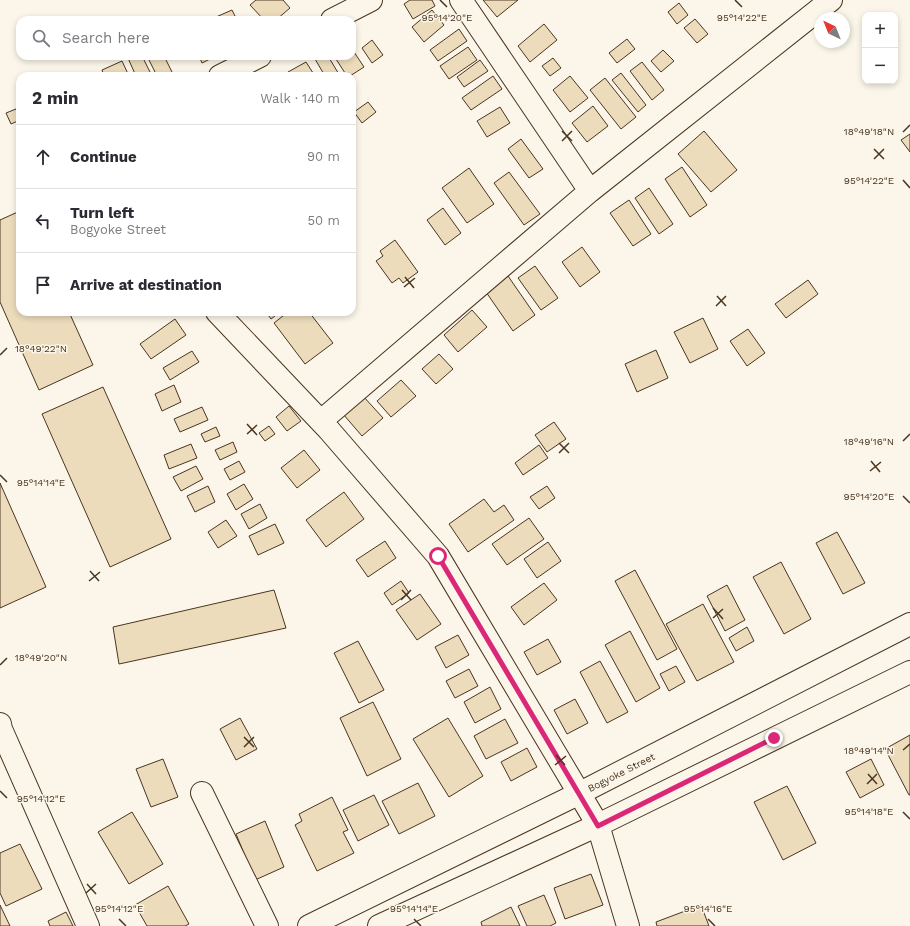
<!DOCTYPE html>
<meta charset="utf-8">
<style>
:root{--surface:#fff;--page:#f7f7f7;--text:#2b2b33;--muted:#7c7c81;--line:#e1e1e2}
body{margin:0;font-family:"Work Sans",sans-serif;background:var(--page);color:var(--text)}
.controls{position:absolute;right:12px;top:12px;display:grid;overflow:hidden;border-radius:8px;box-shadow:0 2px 6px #0003}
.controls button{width:36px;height:36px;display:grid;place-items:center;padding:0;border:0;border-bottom:1px solid var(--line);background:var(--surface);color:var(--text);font:20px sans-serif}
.compass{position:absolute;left:814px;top:12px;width:36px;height:36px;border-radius:50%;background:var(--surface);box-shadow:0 2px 6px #0003;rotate:317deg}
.stop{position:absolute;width:12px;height:12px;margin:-9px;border:3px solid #db2777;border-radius:50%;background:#fff}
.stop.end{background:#db2777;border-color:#fff;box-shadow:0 1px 4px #0008}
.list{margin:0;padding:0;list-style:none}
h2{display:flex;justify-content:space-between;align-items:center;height:52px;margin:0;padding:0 16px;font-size:17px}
h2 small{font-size:13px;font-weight:400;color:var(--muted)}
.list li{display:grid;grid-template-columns:26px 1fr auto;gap:12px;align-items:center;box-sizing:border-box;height:64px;padding:0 16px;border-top:1px solid var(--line)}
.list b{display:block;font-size:15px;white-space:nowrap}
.list p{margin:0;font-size:13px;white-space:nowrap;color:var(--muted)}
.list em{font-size:13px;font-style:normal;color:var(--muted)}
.icon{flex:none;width:22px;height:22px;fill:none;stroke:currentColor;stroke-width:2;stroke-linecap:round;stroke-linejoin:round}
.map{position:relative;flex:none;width:910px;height:926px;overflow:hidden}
.search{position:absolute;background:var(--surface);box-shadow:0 2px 6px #0003;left:16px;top:16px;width:340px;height:44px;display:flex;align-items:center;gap:10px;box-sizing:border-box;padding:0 14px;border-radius:12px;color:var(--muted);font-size:15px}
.panel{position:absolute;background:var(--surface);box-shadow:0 2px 6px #0003;left:16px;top:72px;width:340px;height:244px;border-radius:12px}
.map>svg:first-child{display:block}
.building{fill:#ecdcbc;stroke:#4a3520}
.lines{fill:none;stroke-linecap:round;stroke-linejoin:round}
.minor-casing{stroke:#4a3520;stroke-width:24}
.major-casing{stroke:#4a3520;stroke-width:24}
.minor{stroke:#fbf6e9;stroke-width:22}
.major{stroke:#fbf6e9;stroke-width:22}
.route{stroke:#db2777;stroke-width:5}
.ticks{fill:none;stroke:#4a3520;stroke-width:1.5}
.labels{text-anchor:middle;stroke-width:3;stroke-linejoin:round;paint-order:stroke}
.street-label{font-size:10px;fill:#4a3520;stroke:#fbf6e9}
.ticks-label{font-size:10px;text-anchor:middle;fill:#4a3520;stroke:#fbf6e9;stroke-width:3;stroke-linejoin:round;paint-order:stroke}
</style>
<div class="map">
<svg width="910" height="926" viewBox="0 0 910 926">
<rect width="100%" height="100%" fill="#fbf6e9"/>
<path class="building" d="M256,0H283L290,8L276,20H264L250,5Z
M410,0H432L435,6L413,19L404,4Z
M483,0H518L497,17Z
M679,3L688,15L677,24L668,12Z
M232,10L237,20H218L216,17Z
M432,10L444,25L424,42L412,27Z
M695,19L708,34L697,43L684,28Z
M544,24L557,40L530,62L518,46Z
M459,29L467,41L438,61L430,50Z
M627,39L635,49L617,63L609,53Z
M372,40L383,55L372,63L362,48Z
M468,47L477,60L449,79L440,66Z
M352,49L364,67L350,76H347L334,56H352Z
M663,50L674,61L661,72L651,61Z
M127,56H142L152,76H136Z
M147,56H164L173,74L170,76H157Z
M199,56H208L210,59L202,63Z
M321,56H328L340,76H325L315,59Z
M553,58L561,68L550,76L542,66Z
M480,60L488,71L464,87L457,77Z
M122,61L129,76H104L102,70Z
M306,62L315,76H291L288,72Z
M642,62L664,90L652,100L630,71Z
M621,73L646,105L638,112L612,80Z
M493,76L502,89L471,110L462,98Z
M570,76L588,98L570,112L553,90Z
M605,78L636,117L621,129L590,90Z
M368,102L376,112L362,123L354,112Z
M593,106L608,126L587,142L572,123Z
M500,107L510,123L487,137L477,121Z
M16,109L20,120L11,124L6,113Z
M704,131L737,170L711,192L678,154Z
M910,134V152L901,140Z
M521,139L543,169L529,178L508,149Z
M682,167L707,205L690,217L665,179Z
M469,168L494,204L467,223L442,188Z
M509,172L540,214L524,225L494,183Z
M649,188L673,224L659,234L635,198Z
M629,200L651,234L633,246L610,213Z
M443,208L461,233L445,245L427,220Z
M20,211V312H69L93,365L39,390L0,302V220Z
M395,240L418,272L403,283L399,278L392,283L376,261L383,256L380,251Z
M582,247L600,272L580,287L562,262Z
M535,266L558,298L541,310L518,278Z
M508,276L535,315L513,331L486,292Z
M808,280L818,294L786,318L775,304Z
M472,310L487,327L458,352L444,335Z
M266,312H280L271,319Z
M288,312H309L333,343L305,364L274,323Z
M703,318L718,349L690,363L674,332Z
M175,319L186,335L151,359L140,344Z
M748,329L765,353L747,366L730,341Z
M656,350L668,378L637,392L625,364Z
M192,351L199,362L170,380L163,368Z
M439,354L453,369L436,384L422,369Z
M401,380L416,396L391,417L377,401Z
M174,385L181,402L162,411L155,394Z
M103,387L171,539L110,567L42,414Z
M363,396L383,418L362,436L343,414Z
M289,406L301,421L287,431L276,417Z
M202,407L208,420L180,432L174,419Z
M554,422L566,439L547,452L535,435Z
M269,426L275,434L265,441L259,433Z
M216,427L220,436L205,442L201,434Z
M233,442L237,452L220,460L215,450Z
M191,444L197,458L169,469L164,455Z
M539,445L548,458L523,475L515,463Z
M304,450L320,470L297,488L281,468Z
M239,461L245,472L230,480L224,469Z
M196,466L203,479L181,491L173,477Z
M0,483L46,587L0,608Z
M244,484L253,499L236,510L227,494Z
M208,486L215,502L195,512L187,496Z
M547,486L555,498L539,509L530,497Z
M344,492L364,519L326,547L306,520Z
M484,499L494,512L504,505L514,520L468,552L449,524Z
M260,504L267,518L249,529L241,514Z
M529,518L544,539L507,565L492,544Z
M226,520L237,536L218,548L208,532Z
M275,524L284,543L258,555L249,536Z
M837,532L865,583L843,594L816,543Z
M385,541L396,558L368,577L356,560Z
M548,542L561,561L537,578L524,559Z
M781,562L811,619L784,634L753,577Z
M635,570L677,649L657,660L615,581Z
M401,581L409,593L392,605L384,593Z
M544,583L557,600L524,625L511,607Z
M727,585L745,620L725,631L707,596Z
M274,590L286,628L119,664L113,627Z
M420,594L441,624L417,640L396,610Z
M703,604L734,662L697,681L666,624Z
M747,627L754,641L736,651L729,638Z
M630,631L660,688L636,702L605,645Z
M458,635L469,655L446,668L435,647Z
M548,639L561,662L537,675L524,652Z
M358,641L384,690L359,703L334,653Z
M600,661L628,712L607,723L580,672Z
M676,666L685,682L669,691L660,674Z
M469,669L478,686L455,698L446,681Z
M490,687L501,709L475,723L464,702Z
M575,699L588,723L567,734L554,710Z
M373,702L401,759L367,776L340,718Z
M240,718L257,749L236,760L220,729Z
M448,718L483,776L449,797L413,739Z
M505,719L518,743L486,759L474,736Z
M910,735V795H909L885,749Z
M527,748L537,767L511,781L501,762Z
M163,759L178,797L151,807L136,769Z
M871,759L884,785L860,798L846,772Z
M418,783L435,816L399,834L382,801Z
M787,786L816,843L783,860L754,802Z
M374,795L389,825L358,841L343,810Z
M332,797L348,830L343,832L354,853L317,871L295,825L302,821L299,814Z
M132,812L163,864L129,884L98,832Z
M265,821L284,867L255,880L236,834Z
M20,844L42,889L6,906L0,893V853Z
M591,874L603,905L565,919L554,888Z
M168,886L189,924L185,926H147L135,905Z
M544,895L556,923L550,926H527L518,906Z
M0,905L10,926H0Z
M701,905L709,926H657L656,922Z
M511,907L520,926H482L481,922Z
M66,912L73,926H50L48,921Z"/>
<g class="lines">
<g class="minor-casing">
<path id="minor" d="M461,0L590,191
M332,20L371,0
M220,76L260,56
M217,312L329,430L438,556L598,825L628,926
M321,421L590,191L831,0
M0,724L1,729L88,926
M202,793L267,926"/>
</g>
<g class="major-casing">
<path id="major" d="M309,926L580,793L910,624
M379,926L598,825L910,672"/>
</g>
<use href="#minor" class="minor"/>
<use href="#major" class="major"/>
</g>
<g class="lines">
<path class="route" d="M438,556L598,826L774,738"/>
</g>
<path class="ticks" d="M440,0L447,7M735,0L742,7M562,131L572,141M903,132L910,125M562,141L572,131M874,149L884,159M874,159L884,149M903,180L910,188M405,277L414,288M404,287L415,278M717,296L726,306M716,306L726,296M0,355L7,348M247,424L257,435M247,434L257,425M903,441L910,434M559,443L569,453M559,453L569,443M871,461L880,472M870,471L881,462M0,475L7,482M903,496L910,503M90,571L99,581M89,581L100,572M402,590L411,600M401,600L411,590M713,608L723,619M713,618L723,609M0,665L7,658M244,737L254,747M244,747L254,737M903,750L910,744M556,755L565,765M555,765L566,756M868,774L877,784M867,784L877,774M0,791L7,798M903,812L910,819M87,884L96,894M86,893L96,884M119,919L126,926M414,919L421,926M708,919L715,926"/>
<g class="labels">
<g class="street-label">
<text transform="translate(621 772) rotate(-27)" y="4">Bogyoke Street</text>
</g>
</g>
<g class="ticks-label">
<text x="447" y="21">95°14'20"E</text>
<text x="742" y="21">95°14'22"E</text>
<text x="869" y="135">18°49'18"N</text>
<text x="869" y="184">95°14'22"E</text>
<text x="41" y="352">18°49'22"N</text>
<text x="869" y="445">18°49'16"N</text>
<text x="41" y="486">95°14'14"E</text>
<text x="869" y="500">95°14'20"E</text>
<text x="41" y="661">18°49'20"N</text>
<text x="869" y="754">18°49'14"N</text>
<text x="41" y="802">95°14'12"E</text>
<text x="869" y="815">95°14'18"E</text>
<text x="119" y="912">95°14'12"E</text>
<text x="414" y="912">95°14'14"E</text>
<text x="708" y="912">95°14'16"E</text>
</g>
</svg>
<div class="controls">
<button>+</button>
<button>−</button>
</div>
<svg class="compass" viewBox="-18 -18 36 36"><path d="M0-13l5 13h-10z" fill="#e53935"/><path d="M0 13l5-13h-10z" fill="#7c7c81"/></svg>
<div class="stop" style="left:438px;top:556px"></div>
<div class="stop end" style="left:774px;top:738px"></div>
<div class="search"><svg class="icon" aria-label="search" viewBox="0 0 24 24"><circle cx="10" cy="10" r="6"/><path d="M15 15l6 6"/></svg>Search here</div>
<section class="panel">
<h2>2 min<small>Walk · 140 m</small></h2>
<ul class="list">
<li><svg class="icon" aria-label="ahead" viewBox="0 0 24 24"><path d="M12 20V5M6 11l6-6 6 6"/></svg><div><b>Continue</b></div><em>90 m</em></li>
<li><svg class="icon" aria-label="left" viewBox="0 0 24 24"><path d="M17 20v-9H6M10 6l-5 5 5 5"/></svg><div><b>Turn left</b><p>Bogyoke Street</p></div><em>50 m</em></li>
<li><svg class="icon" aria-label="arrive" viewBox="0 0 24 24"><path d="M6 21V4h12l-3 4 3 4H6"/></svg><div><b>Arrive at destination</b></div></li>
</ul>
</section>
</div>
